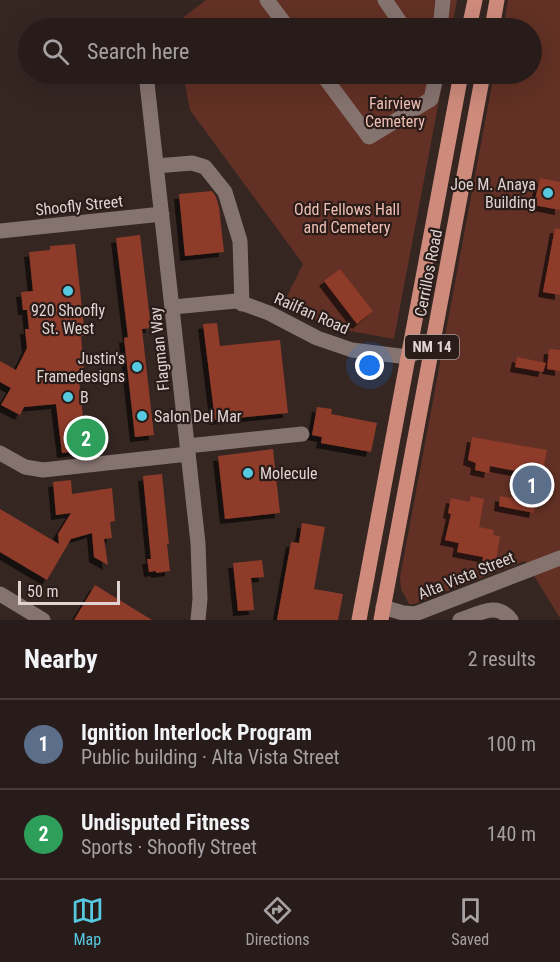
<!DOCTYPE html>
<meta charset="utf-8">
<style>
:root{--surface:#281c1a;--page:#342927;--text:#f1f3f6;--muted:#a5a1a2;--line:#443a39;--accent:#56c9e1}
body{margin:0;font-family:"Roboto Condensed",sans-serif;background:var(--page);color:var(--text)}
.scale{position:absolute;left:18px;bottom:15px;width:102px;box-sizing:border-box;padding-left:6px;border:3px solid #dfd4d2;border-top:0;font-size:16px;line-height:21px;white-space:nowrap;color:#dfd4d2;-webkit-text-stroke:4px #2a1c19;paint-order:stroke}
.you{position:absolute;left:370px;top:366px;width:21px;height:21px;margin:-15px;border:4px solid #fff;border-radius:50%;background:#1a73e8;box-shadow:0 0 0 9px #1a73e833}
.badge{display:grid;place-items:center;width:39px;height:39px;border-radius:50%;background:var(--accent);color:#fff;font-size:20px;font-weight:700}
.pin{position:absolute;translate:-50% -50%;border:3px solid #fff;box-shadow:0 2px 6px #0006}
.list{margin:0;padding:0;list-style:none}
h2{display:flex;justify-content:space-between;align-items:center;height:78px;margin:0;padding:0 24px;font-size:26px}
h2 small{font-size:20px;font-weight:400;color:var(--muted)}
.list li{display:grid;grid-template-columns:39px 1fr auto;gap:18px;align-items:center;box-sizing:border-box;height:90px;padding:0 24px;border-top:2px solid var(--line)}
.list b{display:block;font-size:22px;white-space:nowrap}
.list p{margin:0;font-size:20px;white-space:nowrap;color:var(--muted)}
.list em{font-size:20px;font-style:normal;color:var(--muted)}
.icon{flex:none;width:33px;height:33px;fill:none;stroke:currentColor;stroke-width:2;stroke-linecap:round;stroke-linejoin:round}
.map{position:relative;flex:none;width:560px;height:620px;overflow:hidden}
.search{position:absolute;background:var(--surface);box-shadow:0 6px 24px #0002;left:18px;right:18px;top:18px;height:66px;display:flex;align-items:center;gap:15px;box-sizing:border-box;padding:0 21px;border-radius:33px;color:var(--muted);font-size:22px}
.sheet{height:258px;background:var(--surface)}
nav{display:flex;justify-content:space-around;align-items:center;box-sizing:border-box;height:84px;border-top:2px solid var(--line);background:var(--surface);font-size:16px;color:var(--muted)}
nav a{display:grid;justify-items:center;gap:3px}
nav .on{color:var(--accent)}
.map>svg:first-child{display:block}
.green{fill:#623025}
.building{fill:#8e3b2a;filter:url(#shadow)}
.lines{fill:none;stroke-linecap:round;stroke-linejoin:round}
.minor{stroke:#85736f;stroke-width:15}
.major{stroke:#ce8b7c;stroke-width:15}
.poi-dot{fill:#56c9e1;stroke:#2a1c19;stroke-width:2}
.labels{text-anchor:middle;stroke-width:4.5;stroke-linejoin:round;paint-order:stroke}
.shield{fill:#2a1c19;stroke:#a99d9a;stroke-width:1.5}
.shield-label{font-size:15px;font-weight:bold;fill:#dfd4d2}
.park-label{font-size:16px;fill:#f0bfb3;stroke:#2a1c19}
.poi-label{font-size:16px;fill:#dfd4d2;stroke:#2a1c19;text-anchor:start}
.street-label{font-size:16px;fill:#dfd4d2;stroke:#2a1c19}
</style>
<div class="map">
<svg width="560" height="620" viewBox="0 0 560 620">
<defs>
<filter id="shadow"><feDropShadow dx="-5" dy="5" stdDeviation="0" flood-color="#0009"/></filter>
</defs>
<rect width="100%" height="100%" fill="#352622"/>
<path class="green" d="M206,0H457L452,28H173L172,26Z
M508,0H560V618L525,561L414,604H409L401,589L400,577L494,74H532V28H503Z
M183,74H444L394,339L333,328L283,304L303,264L190,110Z"/>
<path class="building" d="M540,178L560,182V210L534,205Z
M212,191L216,197L219,207L224,252L185,256L179,194Z
M555,228L560,229V295L543,292Z
M140,235L151,328L142,329L154,435L135,437L124,338L128,337L116,238Z
M75,244L85,336H81L84,370L78,371L84,426L90,425L92,449L62,453L56,404L24,407L20,415L1,405L11,388L0,382V361L16,370L27,348L25,329H29L27,310H23L21,292L33,291L29,252L50,250V246Z
M340,269L373,311L357,324L324,281Z
M217,323L220,346L280,340L288,413L215,420L203,324Z
M549,349L560,350V371L547,369Z
M517,357L546,363L543,372L515,367Z
M317,407L332,409L331,414L377,423L371,452L321,443L322,437L312,435Z
M472,437L547,450L534,513L499,506L500,496L521,500L527,473L490,466L489,473L475,470L476,463L468,460Z
M273,449L280,513L225,519L218,456Z
M162,474L169,544H167L170,571L156,573V571L149,572L147,559H151L143,476Z
M71,480L72,494L112,488L115,521L110,522L112,538L104,539L108,565L94,557L92,533L71,539L47,580L0,552V509L59,544L58,534L71,513L56,515L53,482Z
M471,496L484,499L479,527L494,530L493,535L500,536L495,567L482,565L483,557L457,552L459,543L445,540L451,514L448,513L451,498L470,502Z
M302,523L325,527L314,589L343,594L338,620H277L291,542L299,543Z
M262,560L264,577L251,578L254,610L238,611L233,563Z
M95,585L152,620H74Z"/>
<g class="lines">
<path class="minor" d="M267,0L288,28
M385,0L404,28
M440,28L443,0
M146,74L198,543L200,599L198,620
M322,74L369,137L431,99L436,77L434,74
M156,166L192,163L205,167L225,192L240,241L242,304
M0,231L162,214
M173,307L236,301L269,313L317,338L352,350L408,357L433,342
M187,446L302,434
M0,453L25,467L43,470L188,454
M0,594L43,620
M383,607L403,613L415,614L560,558
M460,620C479,614 497,601 511,620"/>
<path class="major" d="M469,28L475,0
M492,28L497,0
M359,620L461,74
M381,620L483,74"/>
</g>
<g class="poi-dot">
<circle cx="548" cy="193" r="6"/>
<circle cx="68" cy="291" r="6"/>
<circle cx="137" cy="367" r="6"/>
<circle cx="68" cy="397" r="6"/>
<circle cx="142" cy="416" r="6"/>
<circle cx="248" cy="473" r="6"/>
</g>
<g class="labels">
<rect class="shield" x="405" y="335" width="54" height="24" rx="4.5"/>
<g class="shield-label">
<text x="432" y="352">NM 14</text>
</g>
<g class="park-label">
<text x="395" y="109">Fairview<tspan x="395" dy="18">Cemetery</tspan></text>
<text x="347" y="215">Odd Fellows Hall<tspan x="347" dy="18">and Cemetery</tspan></text>
</g>
<g class="poi-label">
<text x="536" y="190" text-anchor="end">Joe M. Anaya<tspan x="536" dy="18">Building</tspan></text>
<text x="68" y="316" text-anchor="middle">920 Shoofly<tspan x="68" dy="18">St. West</tspan></text>
<text x="125" y="364" text-anchor="end">Justin's<tspan x="125" dy="18">Framedesigns</tspan></text>
<text x="80" y="403">B</text>
<text x="154" y="422">Salon Del Mar</text>
<text x="260" y="479">Molecule</text>
</g>
<g class="street-label">
<text transform="translate(79 205) rotate(-6)" y="6">Shoofly Street</text>
<text transform="translate(428 273) rotate(-79)" y="6">Cerrillos Road</text>
<text transform="translate(312 313) rotate(24)" y="6">Railfan Road</text>
<text transform="translate(159 349) rotate(-96)" y="6">Flagman Way</text>
<text transform="translate(466 575) rotate(-22)" y="6">Alta Vista Street</text>
</g>
</g>
</svg>
<div class="scale">50 m</div>
<div class="you"></div>
<div class="pin badge" style="left:532px;top:485px;background:#5c6f8a">1</div>
<div class="pin badge" style="left:86px;top:438px;background:#2e9e5b">2</div>
<div class="search"><svg class="icon" aria-label="search" viewBox="0 0 24 24"><circle cx="10" cy="10" r="6"/><path d="M15 15l6 6"/></svg>Search here</div>
</div>
<section class="sheet">
<h2>Nearby<small>2 results</small></h2>
<ul class="list">
<li><span class="badge" style="background:#5c6f8a">1</span><div><b>Ignition Interlock Program</b><p>Public building · Alta Vista Street</p></div><em>100 m</em></li>
<li><span class="badge" style="background:#2e9e5b">2</span><div><b>Undisputed Fitness</b><p>Sports · Shoofly Street</p></div><em>140 m</em></li>
</ul>
</section>
<nav>
<a class="on"><svg class="icon" aria-label="map" viewBox="0 0 24 24"><path d="M3 6l6-2 6 2 6-2v14l-6 2-6-2-6 2zM9 4v14M15 6v14"/></svg>Map</a>
<a><svg class="icon" aria-label="directions" viewBox="0 0 24 24"><path d="M12 3l9 9-9 9-9-9zM9 14v-3h6M13 9l2 2-2 2"/></svg>Directions</a>
<a><svg class="icon" aria-label="saved" viewBox="0 0 24 24"><path d="M7 4h10v16l-5-4-5 4z"/></svg>Saved</a>
</nav>
